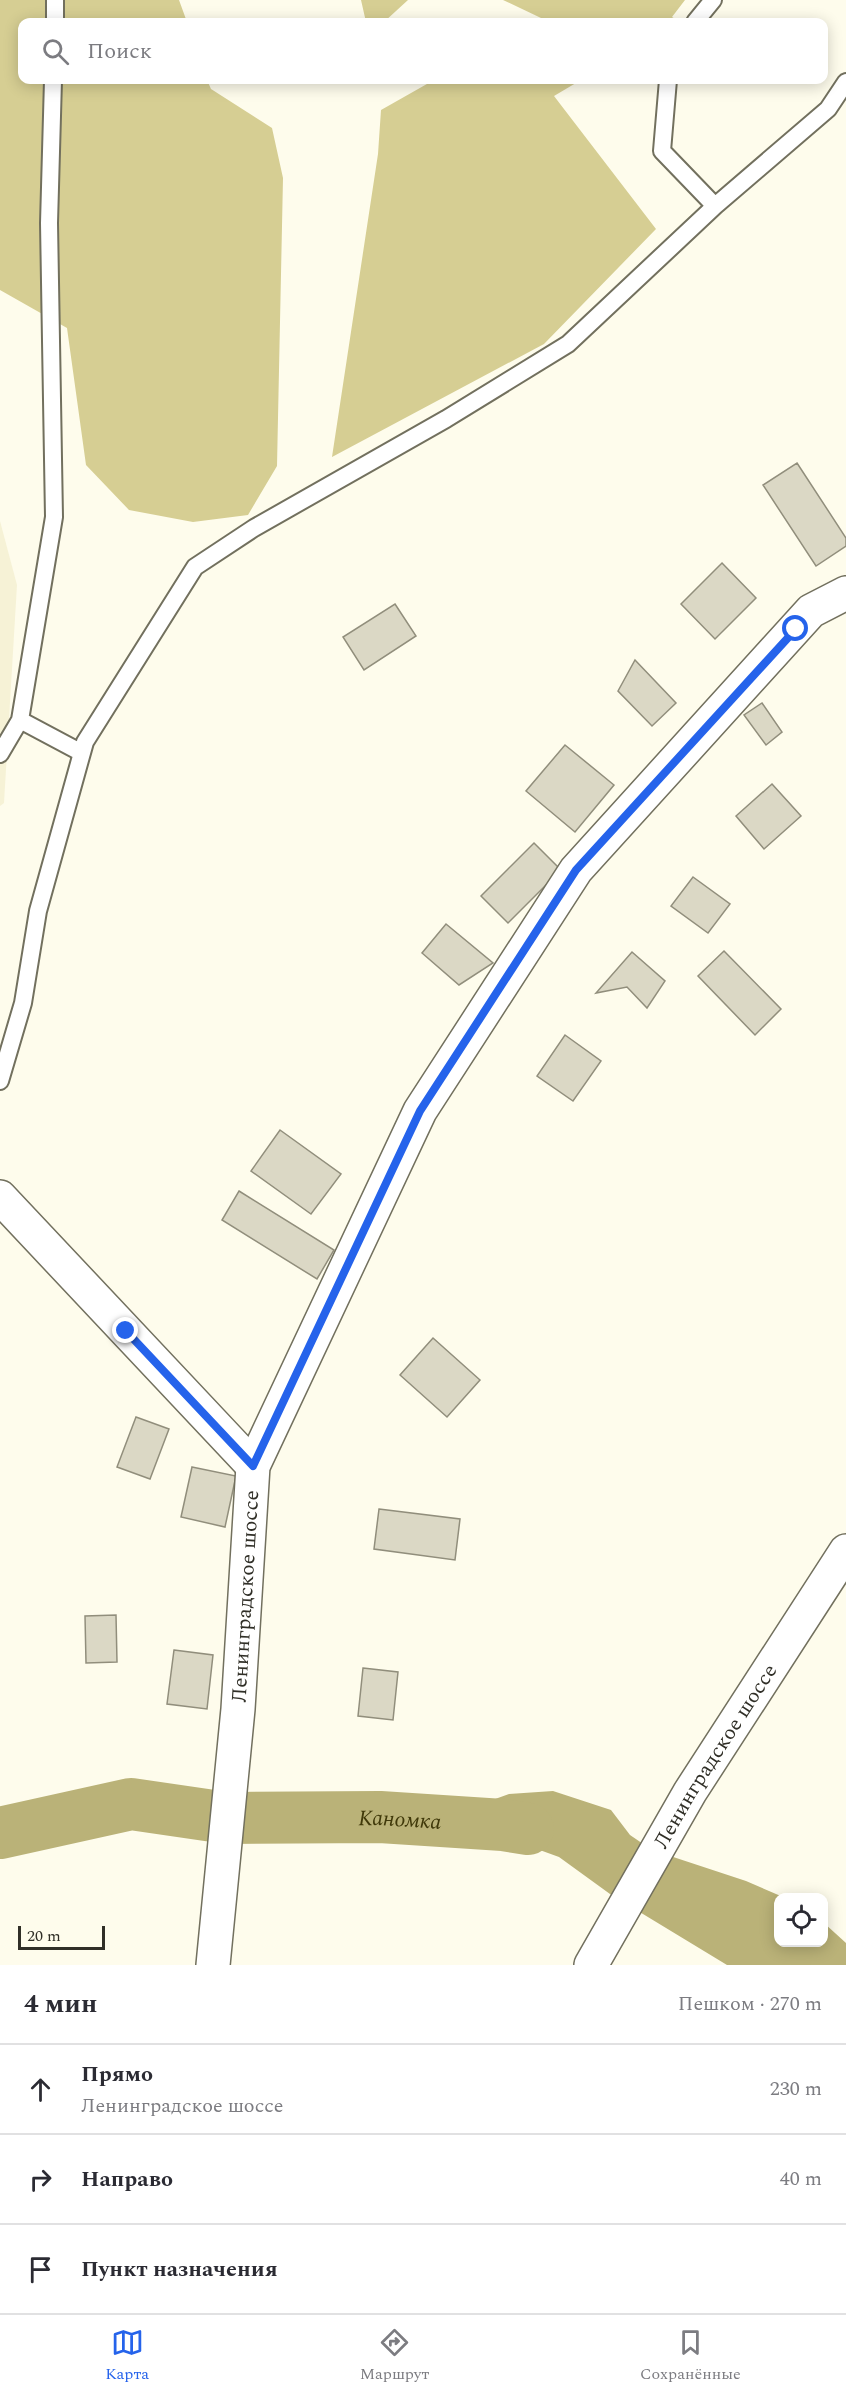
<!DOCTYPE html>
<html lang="ru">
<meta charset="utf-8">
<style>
:root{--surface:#fff;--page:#f2f2f3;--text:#2b2b33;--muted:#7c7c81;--line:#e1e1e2;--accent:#2563eb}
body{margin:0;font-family:Spectral,serif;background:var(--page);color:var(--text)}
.controls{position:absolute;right:18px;bottom:18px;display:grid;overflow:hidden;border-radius:12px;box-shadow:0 3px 15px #0003}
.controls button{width:54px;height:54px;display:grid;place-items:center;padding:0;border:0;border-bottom:2px solid var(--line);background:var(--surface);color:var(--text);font:30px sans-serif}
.scale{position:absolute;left:18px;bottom:15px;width:87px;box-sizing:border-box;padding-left:6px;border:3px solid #302f27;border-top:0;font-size:16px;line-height:21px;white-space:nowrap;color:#302f27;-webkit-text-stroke:4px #fefcec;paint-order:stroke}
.stop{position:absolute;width:18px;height:18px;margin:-14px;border:4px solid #2563eb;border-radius:50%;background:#fff}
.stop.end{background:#2563eb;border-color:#fff;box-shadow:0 2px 6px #0008}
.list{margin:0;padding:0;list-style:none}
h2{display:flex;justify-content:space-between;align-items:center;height:78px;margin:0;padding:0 24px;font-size:26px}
h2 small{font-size:20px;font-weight:400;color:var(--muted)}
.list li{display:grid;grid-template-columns:39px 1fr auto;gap:18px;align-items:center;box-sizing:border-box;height:90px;padding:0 24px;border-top:2px solid var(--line)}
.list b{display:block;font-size:22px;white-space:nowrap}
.list p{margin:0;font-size:20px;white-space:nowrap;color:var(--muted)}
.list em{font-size:20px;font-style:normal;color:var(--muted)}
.icon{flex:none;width:33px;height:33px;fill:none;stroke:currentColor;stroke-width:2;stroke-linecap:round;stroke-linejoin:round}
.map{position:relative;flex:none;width:846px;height:1965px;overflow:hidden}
.search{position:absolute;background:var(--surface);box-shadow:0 3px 15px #0003;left:18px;right:18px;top:18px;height:66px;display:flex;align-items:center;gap:15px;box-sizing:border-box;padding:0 21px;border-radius:12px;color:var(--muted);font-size:22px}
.sheet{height:348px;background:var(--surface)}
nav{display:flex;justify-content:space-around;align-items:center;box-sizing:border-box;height:84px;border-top:2px solid var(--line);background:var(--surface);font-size:16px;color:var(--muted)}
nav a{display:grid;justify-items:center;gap:3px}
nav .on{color:var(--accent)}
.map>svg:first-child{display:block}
.built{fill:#f6f2d6}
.forest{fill:#d6ce93}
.water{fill:#bab278}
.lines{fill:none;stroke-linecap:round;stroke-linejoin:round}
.river{stroke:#bab278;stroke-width:52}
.building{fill:#dbd8c5;stroke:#918e7c;stroke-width:1.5}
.service-casing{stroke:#72705e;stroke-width:20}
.minor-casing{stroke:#72705e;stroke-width:36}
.primary-casing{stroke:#72705e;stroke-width:36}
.service{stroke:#fff;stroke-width:16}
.minor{stroke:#fff;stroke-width:33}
.primary{stroke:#fff;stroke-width:33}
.route{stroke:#2563eb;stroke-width:8}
.labels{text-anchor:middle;stroke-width:6;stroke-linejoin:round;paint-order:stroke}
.street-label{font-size:21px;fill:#302f27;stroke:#fefcec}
.water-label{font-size:22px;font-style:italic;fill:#40390a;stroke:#fefcec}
</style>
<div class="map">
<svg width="846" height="1965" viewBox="0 0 846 1965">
<rect width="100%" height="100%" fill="#fefcec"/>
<path class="built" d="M0,521L17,585L4,803L0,806Z"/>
<path class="forest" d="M0,0H179L187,22H22V80H207L211,89L272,128L283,178L277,466L248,515L193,522L129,510L86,465L67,328L0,290Z
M361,0H408L384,22H366Z
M503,0H685L672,17L680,22H535L541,18Z
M434,80H581L554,96L656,229L544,344L332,457L378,154L381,110Z"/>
<path class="water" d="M553,1791L611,1810L630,1835L652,1850L746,1881L783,1897L778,1898V1942H824V1923L846,1943V1965H727L610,1894L559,1857L462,1822L437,1820L509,1794Z"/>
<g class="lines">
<path class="river" id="s1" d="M0,1833L131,1804L227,1818L380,1817L503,1825L528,1829"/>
</g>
<path class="building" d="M797,463L846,538V546L816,566L763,485Z
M722,563L756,598L715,639L681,604Z
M395,604L416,636L364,670L343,637Z
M635,660L676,703L652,726L618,691Z
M762,703L782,732L766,745L744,715Z
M565,745L614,785L575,832L526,791Z
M772,784L801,816L764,849L736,816Z
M534,843L561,870L508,923L481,896Z
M693,877L730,904L708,933L671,906Z
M446,924L493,963L459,985L422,953Z
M724,951L781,1009L755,1035L698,976Z
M632,952L665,981L647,1008L627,987L596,993Z
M565,1035L601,1061L573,1101L537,1076Z
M280,1130L341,1174L311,1214L251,1171Z
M239,1191L334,1250L317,1279L222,1220Z
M433,1338L480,1380L447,1417L400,1375Z
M136,1417L169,1429L150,1479L117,1467Z
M192,1467L236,1476L225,1527L181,1517Z
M379,1509L460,1519L455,1560L374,1549Z
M116,1615L117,1662L86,1663L85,1616Z
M174,1650L213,1655L207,1709L167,1704Z
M363,1668L398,1672L393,1720L358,1716Z"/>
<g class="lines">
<g class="service-casing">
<path id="service" d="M55,22V0
M695,22L713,0
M53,80L49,223L54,517L20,720L82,753
M715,206L828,109L846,82
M0,754L20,720
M0,1081L23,1003L38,911L85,742L195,567L254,528L446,419L568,344L715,206L662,151L668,80"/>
</g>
<g class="minor-casing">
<g id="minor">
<path d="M0,1197L253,1466"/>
<path id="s2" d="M213,1965L238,1709L253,1466L420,1111L576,870L811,611L846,593"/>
</g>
</g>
<g class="primary-casing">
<g id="primary">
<path id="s3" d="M591,1965L690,1792L846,1551"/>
</g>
</g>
<use href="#service" class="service"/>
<use href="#minor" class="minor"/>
<use href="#primary" class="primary"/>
</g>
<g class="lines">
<path class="route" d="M126,1331L253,1466L420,1111L576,870L796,629"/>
</g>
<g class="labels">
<g class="street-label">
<text dy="7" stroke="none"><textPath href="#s2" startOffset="370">Ленинградское шоссе</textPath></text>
<text dy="7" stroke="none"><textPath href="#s3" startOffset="243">Ленинградское шоссе</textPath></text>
</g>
<g class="water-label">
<text dy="8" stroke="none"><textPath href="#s1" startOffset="404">Каномка</textPath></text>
</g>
</g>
</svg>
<div class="controls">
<button><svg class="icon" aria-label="locate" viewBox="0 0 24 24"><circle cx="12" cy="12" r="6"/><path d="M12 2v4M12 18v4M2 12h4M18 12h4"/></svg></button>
</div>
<div class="scale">20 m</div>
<div class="stop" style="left:796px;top:629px"></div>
<div class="stop end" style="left:126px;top:1331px"></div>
<div class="search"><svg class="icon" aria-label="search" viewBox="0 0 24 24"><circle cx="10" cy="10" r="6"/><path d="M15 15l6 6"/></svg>Поиск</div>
</div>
<section class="sheet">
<h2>4 мин<small>Пешком · 270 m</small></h2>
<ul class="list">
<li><svg class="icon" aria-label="ahead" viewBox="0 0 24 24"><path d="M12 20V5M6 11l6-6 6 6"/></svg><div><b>Прямо</b><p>Ленинградское шоссе</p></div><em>230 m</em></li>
<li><svg class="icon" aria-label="right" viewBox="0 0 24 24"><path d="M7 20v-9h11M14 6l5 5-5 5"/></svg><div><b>Направо</b></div><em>40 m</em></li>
<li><svg class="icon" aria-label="arrive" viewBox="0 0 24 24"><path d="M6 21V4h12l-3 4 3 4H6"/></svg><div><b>Пункт назначения</b></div></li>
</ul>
</section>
<nav>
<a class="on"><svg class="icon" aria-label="map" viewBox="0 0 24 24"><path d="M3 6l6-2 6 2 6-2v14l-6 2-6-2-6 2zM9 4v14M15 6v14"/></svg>Карта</a>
<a><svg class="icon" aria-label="directions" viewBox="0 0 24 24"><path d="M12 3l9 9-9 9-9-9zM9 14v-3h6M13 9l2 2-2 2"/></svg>Маршрут</a>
<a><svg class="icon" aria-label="saved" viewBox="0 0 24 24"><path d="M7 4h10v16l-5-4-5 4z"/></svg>Сохранённые</a>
</nav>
